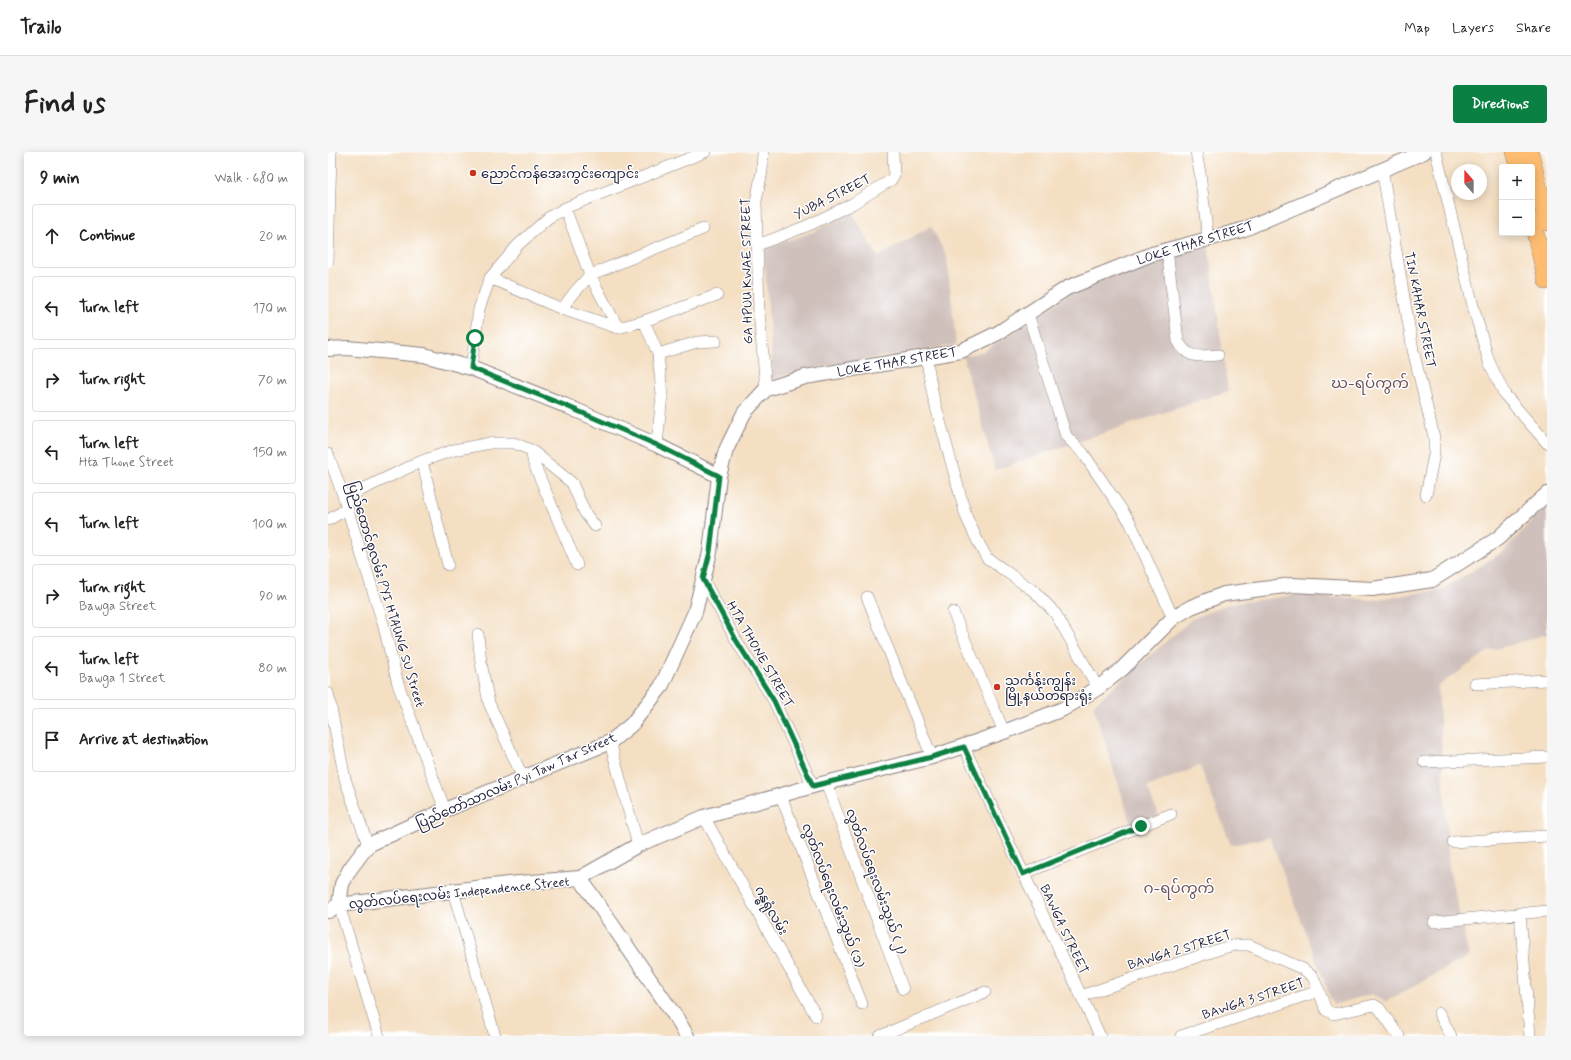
<!DOCTYPE html>
<meta charset="utf-8">
<style>
:root{--surface:#fff;--page:#f6f6f6;--text:#222;--muted:#767676;--line:#e0e0e0;--accent:#0b8043}
body{margin:0;font-family:Mynerve,"Noto Sans Myanmar",sans-serif;background:var(--page);color:var(--text)}
.controls{position:absolute;right:12px;top:12px;display:grid;overflow:hidden;border-radius:4px;box-shadow:0 2px 10px #0003}
.controls button{width:36px;height:36px;display:grid;place-items:center;padding:0;border:0;border-bottom:1px solid var(--line);background:var(--surface);color:var(--text);font:20px sans-serif}
.compass{position:absolute;left:1123px;top:12px;width:36px;height:36px;border-radius:50%;background:var(--surface);box-shadow:0 2px 10px #0003;rotate:339deg}
.stop{position:absolute;width:12px;height:12px;margin:-9px;border:3px solid #0b8043;border-radius:50%;background:#fff}
.stop.end{background:#0b8043;border-color:#fff;box-shadow:0 1px 4px #0008}
.list{margin:0;padding:0;list-style:none}
h2{display:flex;justify-content:space-between;align-items:center;height:52px;margin:0;padding:0 16px;font-size:17px}
h2 small{font-size:13px;font-weight:400;color:var(--muted)}
.list li{display:grid;grid-template-columns:26px 1fr auto;gap:12px;align-items:center;box-sizing:border-box;height:64px;margin:0 8px 8px;padding:0 8px;border:1px solid var(--line);border-radius:4px}
.list b{display:block;font-size:15px;white-space:nowrap}
.list p{margin:0;font-size:13px;white-space:nowrap;color:var(--muted)}
.list em{font-size:13px;font-style:normal;color:var(--muted)}
.icon{flex:none;width:22px;height:22px;fill:none;stroke:currentColor;stroke-width:2;stroke-linecap:round;stroke-linejoin:round}
.map{position:relative;flex:none;width:1219px;height:884px;overflow:hidden;border-radius:4px}
header{display:flex;align-items:center;gap:24px;box-sizing:border-box;height:56px;padding:0 20px;background:var(--surface);border-bottom:1px solid var(--line)}
header strong{font-size:19px}
nav{display:flex;gap:22px;margin-inline-start:auto;font-size:14px}
.intro{display:flex;align-items:center;justify-content:space-between;box-sizing:border-box;height:96px;padding:0 24px}
h1{margin:0;font-size:28px}
.button{padding:10px 18px;border-radius:4px;background:var(--accent);color:#fff;font-size:14px;font-weight:700}
main{display:flex;gap:24px;padding:0 24px}
aside{flex:1;background:var(--surface);border-radius:4px;box-shadow:0 2px 10px #0003}
.map>svg:first-child{display:block}
.industrial{fill:#cfc0bb}
.lines{fill:none;stroke-linecap:round;stroke-linejoin:round}
.minor-casing{stroke:#8b807f;stroke-width:12}
.tertiary-casing{stroke:#8b807f;stroke-width:16}
.primary-casing{stroke:#8b807f;stroke-width:18}
.minor{stroke:#fff;stroke-width:11}
.tertiary{stroke:#fff;stroke-width:14}
.primary{stroke:#fdbc70;stroke-width:17}
.route{stroke:#0b8043;stroke-width:5}
.poi-dot{fill:#c8321e;stroke:#fff;stroke-width:1.5}
.labels{text-anchor:middle;stroke-width:3;stroke-linejoin:round;paint-order:stroke}
.poi-label{font-size:13px;fill:#22223b;stroke:#fff;text-anchor:start}
.street-label{font-size:13px;fill:#22223b;stroke:#fff}
.quarter-label{font-size:15px;fill:#6d525a;stroke:#fff}
</style>
<header>
<strong>Trailo</strong>
<nav><a>Map</a><a>Layers</a><a>Share</a></nav>
</header>
<div class="intro"><h1>Find us</h1><a class="button">Directions</a></div>
<main>
<aside>
<h2>9 min<small>Walk · 680 m</small></h2>
<ul class="list">
<li><svg class="icon" aria-label="ahead" viewBox="0 0 24 24"><path d="M12 20V5M6 11l6-6 6 6"/></svg><div><b>Continue</b></div><em>20 m</em></li>
<li><svg class="icon" aria-label="left" viewBox="0 0 24 24"><path d="M17 20v-9H6M10 6l-5 5 5 5"/></svg><div><b>Turn left</b></div><em>170 m</em></li>
<li><svg class="icon" aria-label="right" viewBox="0 0 24 24"><path d="M7 20v-9h11M14 6l5 5-5 5"/></svg><div><b>Turn right</b></div><em>70 m</em></li>
<li><svg class="icon" aria-label="left" viewBox="0 0 24 24"><path d="M17 20v-9H6M10 6l-5 5 5 5"/></svg><div><b>Turn left</b><p>Hta Thone Street</p></div><em>150 m</em></li>
<li><svg class="icon" aria-label="left" viewBox="0 0 24 24"><path d="M17 20v-9H6M10 6l-5 5 5 5"/></svg><div><b>Turn left</b></div><em>100 m</em></li>
<li><svg class="icon" aria-label="right" viewBox="0 0 24 24"><path d="M7 20v-9h11M14 6l5 5-5 5"/></svg><div><b>Turn right</b><p>Bawga Street</p></div><em>90 m</em></li>
<li><svg class="icon" aria-label="left" viewBox="0 0 24 24"><path d="M17 20v-9H6M10 6l-5 5 5 5"/></svg><div><b>Turn left</b><p>Bawga 1 Street</p></div><em>80 m</em></li>
<li><svg class="icon" aria-label="arrive" viewBox="0 0 24 24"><path d="M6 21V4h12l-3 4 3 4H6"/></svg><div><b>Arrive at destination</b></div></li>
</ul>
</aside>
<div class="map">
<svg width="1219" height="884" viewBox="0 0 1219 884">
<rect width="100%" height="100%" fill="#fff"/>
<filter id="ink" filterUnits="userSpaceOnUse"><feTurbulence type="fractalNoise" baseFrequency=".025" numOctaves="2"/><feDisplacementMap in="SourceGraphic" scale="8" xChannelSelector="R" yChannelSelector="G"/><feConvolveMatrix kernelMatrix="1 2 1 2 8 2 1 2 1" color-interpolation-filters="sRGB"/></filter>
<filter id="wash" filterUnits="userSpaceOnUse"><feTurbulence type="fractalNoise" baseFrequency=".012" numOctaves="4" result="noise"/><feDisplacementMap in="SourceGraphic" scale="16" xChannelSelector="R" yChannelSelector="G"/><feGaussianBlur stdDeviation="0.9" result="paint"/><feColorMatrix in="noise" values="0 0 0 0 0 0 0 0 0 0 0 0 0 0 0 0 0 1.4 0 .05"/><feComposite in="paint" operator="in"/></filter>
<g filter="url(#wash)">
<rect width="100%" height="100%" fill="#f4dfc3"/>
<path class="industrial" d="M524,60L550,105L603,74L619,105L628,193L473,218L445,227L436,96L485,80Z
M880,92L900,239L667,318L635,204L656,199L696,174L744,140L826,108Z
M1219,353V482L1161,499L1110,534L1121,716L1141,804L1057,850L1043,842L1005,853L942,685L903,693L872,614L819,635L831,665L804,675L765,553L864,467L900,452L967,443L1045,448L1115,437L1176,399Z"/>
</g>
<g filter="url(#ink)">
<g class="lines">
<g class="minor-casing">
<path id="minor" d="M435,0L434,19L428,50L431,160L438,237
M868,0L872,21L880,86
M1108,0L1145,154L1161,210L1177,243L1219,291
M1054,17L1085,198L1106,285V302L1098,343
M237,56L262,123L290,176
M430,93L481,73L524,52L563,28L566,23L565,0
M839,98L850,189C861,208 870,204 890,203
M0,110L3,0
M162,126L234,157L290,176L316,169L389,143
M234,157L246,141L262,123L375,77
M700,162L738,284L755,301L802,370L845,466
M316,169L330,202L334,242L329,293
M330,202L369,190L388,189
M598,204L605,244L638,364L651,392L659,406L707,440L727,461L770,536
M143,216L151,157L162,126L190,93L220,66L237,56L377,0
M203,298L206,312L249,413
M0,302L16,346L55,471L70,532L117,658
M94,309L120,413
M16,346L94,309L126,298L162,291H186L203,298L244,331L257,361L267,374
M0,368L19,357
M375,427L408,488L446,549L485,634
M539,445L604,605
M625,460L676,580
M150,482L153,511L161,551L195,626
M1147,532L1219,528
M0,541L17,627L40,693
M282,590L310,693
M636,595L772,884
M1096,610L1219,605
M498,631L575,837
M453,644L534,852
M376,665L488,864
M1125,690L1219,684
M695,722L843,662
M125,739L167,884
M11,753L51,884
M1192,761L1202,884
M1106,770L1219,759
M753,844L895,796L908,793H921L975,817L985,825L991,839
M1111,861L1123,884
M552,884L657,840
M853,884L991,839L998,858L1006,862L1046,853L1051,856L1071,884"/>
</g>
<g class="tertiary-casing">
<path id="tertiary" d="M0,197L19,196L96,203L143,216L236,253L329,293L391,324
M252,726L349,867L359,884
M11,753L14,732L22,717L40,693L117,658L282,590L303,573L333,535L367,460L382,400L391,324L398,298L416,261L438,237L477,225L633,199L670,181L739,136L824,102L914,78L1096,0
M0,759L11,753L180,732L252,726L310,693L376,665L485,634L604,605L676,580L735,557L770,536L794,517L845,466L863,455L896,442L964,433L1044,437L1104,428L1169,387L1219,342"/>
</g>
<g class="primary-casing">
<path id="primary" d="M1187,0L1191,15
M1202,0L1219,70
M1204,68L1219,129"/>
</g>
<use href="#minor" class="minor"/>
<use href="#tertiary" class="tertiary"/>
<use href="#primary" class="primary"/>
</g>
</g>
<g class="lines" filter="url(#ink)">
<path class="route" d="M147,186L143,216L236,253L329,293L391,324L382,400L375,427L408,488L446,549L485,634L604,605L636,595L695,722L813,674"/>
</g>
<g class="poi-dot">
<circle cx="145" cy="21" r="4"/>
<circle cx="669" cy="535" r="4"/>
</g>
<g class="labels">
<g class="poi-label">
<text x="153" y="26">ညောင်ကန်အေးကွင်းကျောင်း</text>
<text x="677" y="533">သင်္ကန်းကျွန်း<tspan x="677" dy="15">မြို့နယ်တရားရုံး</tspan></text>
</g>
<g class="street-label">
<text transform="translate(504 44) rotate(-27)" y="5">YUBA STREET</text>
<text transform="translate(867 90) rotate(-17)" y="5">LOKE THAR STREET</text>
<text transform="translate(418 119) rotate(-91)" y="5">GA HPUU KWAE STREET</text>
<text transform="translate(1093 158) rotate(79)" y="5">TIN KAHAR STREET</text>
<text transform="translate(569 209) rotate(-10)" y="5">LOKE THAR STREET</text>
<text transform="translate(59 442) rotate(73)" y="5">ပြည်ထောင်စုလမ်း PYI HTAUNG SU Street</text>
<text transform="translate(433 502) rotate(60)" y="5">HTA THONE STREET</text>
<text transform="translate(188 628) rotate(-24)" y="5">ပြည်တော်သာလမ်း Pyi Taw Tar Street</text>
<text transform="translate(549 729) rotate(70)" y="5">လွတ်လပ်ရေးလမ်းသွယ် (၂)</text>
<text transform="translate(131 740) rotate(-6)" y="5">လွတ်လပ်ရေးလမ်း Independence Street</text>
<text transform="translate(506 743) rotate(69)" y="5">လွတ်လပ်ရေးလမ်းသွယ် (၁)</text>
<text transform="translate(444 758) rotate(61)" y="5">ဂန္ဓရုံလမ်း</text>
<text transform="translate(737 777) rotate(65)" y="5">BAWGA STREET</text>
<text transform="translate(851 797) rotate(-17)" y="5">BAWGA 2 STREET</text>
<text transform="translate(925 846) rotate(-18)" y="5">BAWGA 3 STREET</text>
</g>
<g class="quarter-label">
<text x="1042" y="236">ဃ-ရပ်ကွက်</text>
<text x="851" y="741">ဂ-ရပ်ကွက်</text>
</g>
</g>
</svg>
<div class="controls">
<button>+</button>
<button>−</button>
</div>
<svg class="compass" viewBox="-18 -18 36 36"><path d="M0-13l5 13h-10z" fill="#e53935"/><path d="M0 13l5-13h-10z" fill="#767676"/></svg>
<div class="stop" style="left:147px;top:186px"></div>
<div class="stop end" style="left:813px;top:674px"></div>
</div>
</main>
